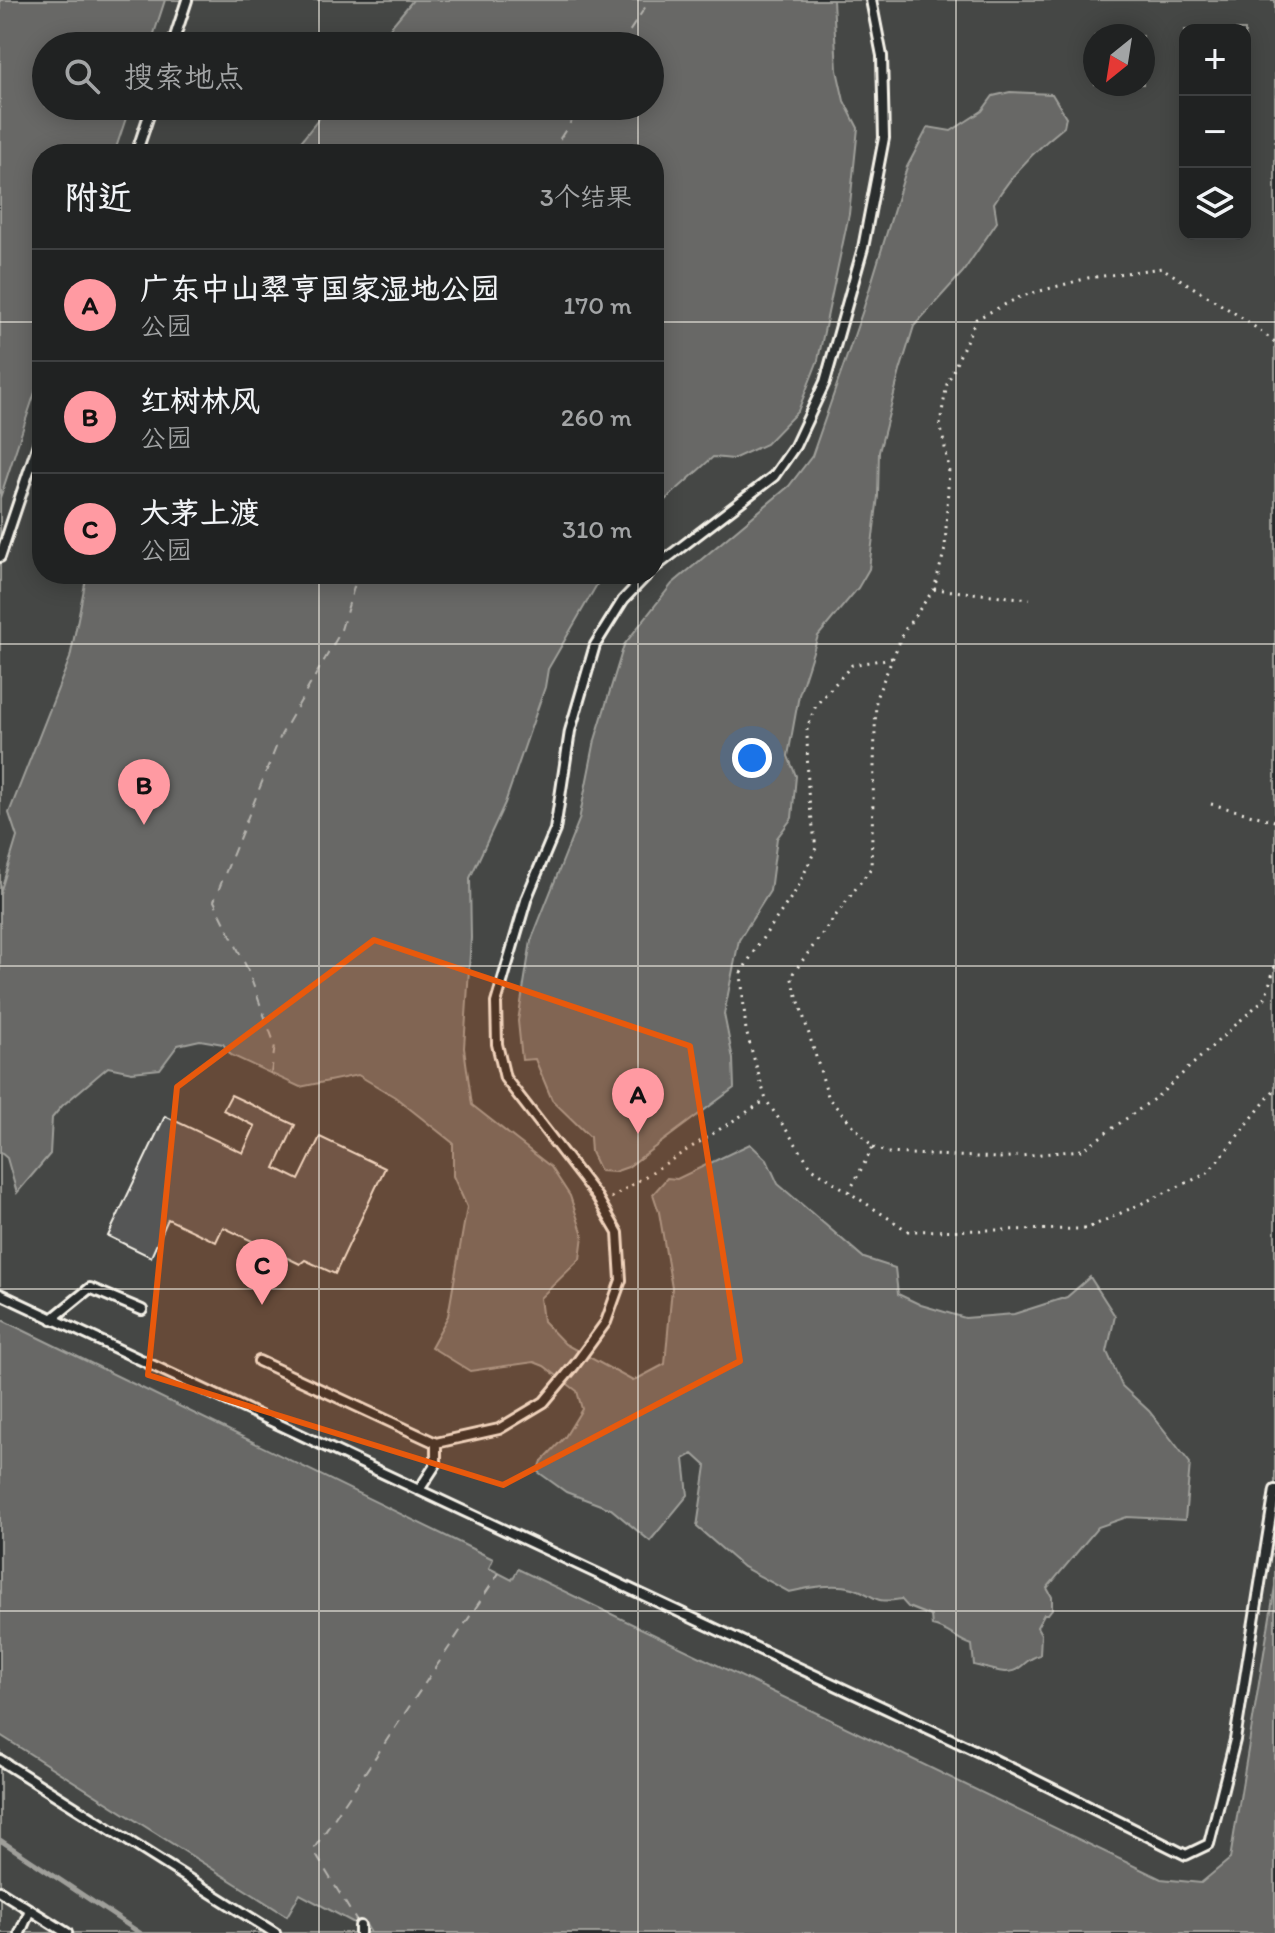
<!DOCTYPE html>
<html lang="zh">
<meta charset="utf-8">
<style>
:root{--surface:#202222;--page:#282a2a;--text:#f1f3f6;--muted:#a2a4a5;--line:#3d3f40;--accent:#ff9aa2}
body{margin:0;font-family:Itim,"LXGW WenKai TC",sans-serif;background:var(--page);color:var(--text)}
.controls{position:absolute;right:24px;top:24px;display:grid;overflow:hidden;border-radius:16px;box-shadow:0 4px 20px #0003}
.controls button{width:72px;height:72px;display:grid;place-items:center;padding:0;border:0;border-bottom:2px solid var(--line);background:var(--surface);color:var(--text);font:40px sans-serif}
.compass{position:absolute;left:1083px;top:24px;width:72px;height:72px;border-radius:50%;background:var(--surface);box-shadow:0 4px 20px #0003;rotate:210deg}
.you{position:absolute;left:752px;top:758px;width:28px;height:28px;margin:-20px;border:6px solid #fff;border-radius:50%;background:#1a73e8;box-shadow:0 0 0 12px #1a73e833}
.badge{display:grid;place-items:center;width:52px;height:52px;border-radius:50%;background:var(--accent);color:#111;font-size:26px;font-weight:700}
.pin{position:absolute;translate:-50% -66px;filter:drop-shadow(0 2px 4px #0008)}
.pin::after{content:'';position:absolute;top:42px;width:28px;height:24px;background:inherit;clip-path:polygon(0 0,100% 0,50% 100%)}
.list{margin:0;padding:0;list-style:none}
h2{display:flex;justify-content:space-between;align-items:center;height:104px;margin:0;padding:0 32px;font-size:34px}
h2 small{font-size:26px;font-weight:400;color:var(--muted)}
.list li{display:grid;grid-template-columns:52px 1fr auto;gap:24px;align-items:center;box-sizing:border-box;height:112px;padding:0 32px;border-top:2px solid var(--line)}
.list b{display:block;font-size:30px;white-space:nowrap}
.list p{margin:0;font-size:26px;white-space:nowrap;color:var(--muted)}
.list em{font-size:26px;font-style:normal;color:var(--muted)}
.icon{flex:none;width:44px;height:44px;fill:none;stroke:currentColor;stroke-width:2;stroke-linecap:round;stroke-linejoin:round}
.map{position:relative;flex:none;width:1275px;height:1933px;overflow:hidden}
.search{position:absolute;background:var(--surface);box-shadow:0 4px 20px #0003;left:32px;top:32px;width:632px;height:88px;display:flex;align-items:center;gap:20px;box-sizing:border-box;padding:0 28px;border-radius:44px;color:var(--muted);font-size:30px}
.panel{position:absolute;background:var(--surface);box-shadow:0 4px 20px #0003;left:32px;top:144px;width:632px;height:440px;border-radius:32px}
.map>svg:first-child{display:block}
.green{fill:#444645;stroke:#9c9c96;stroke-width:2;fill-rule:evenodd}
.water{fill:#676866;stroke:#9f9f9a;stroke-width:2}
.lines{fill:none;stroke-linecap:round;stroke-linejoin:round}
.stream{stroke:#9f9f9a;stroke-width:5}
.ferry{stroke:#b5b3ae;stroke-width:2;stroke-dasharray:10 8;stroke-linecap:butt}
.building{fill:#555756;stroke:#f4f1e8;stroke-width:2}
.lane-casing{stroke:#f4f1e8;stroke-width:14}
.path{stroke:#f4f1e8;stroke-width:3;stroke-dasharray:2 6;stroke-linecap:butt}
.lane{stroke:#2a2d2e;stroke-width:8}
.marked{fill:#e8590c;fill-opacity:0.2;stroke:#e8590c;stroke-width:6;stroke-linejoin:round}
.grid{fill:none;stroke:#f4f1e8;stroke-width:2;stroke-opacity:0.55}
</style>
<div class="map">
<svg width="1275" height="1933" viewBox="0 0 1275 1933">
<rect width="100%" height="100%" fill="#2a2d2e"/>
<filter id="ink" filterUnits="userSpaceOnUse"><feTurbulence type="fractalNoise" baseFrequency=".0125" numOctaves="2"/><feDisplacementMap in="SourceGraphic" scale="16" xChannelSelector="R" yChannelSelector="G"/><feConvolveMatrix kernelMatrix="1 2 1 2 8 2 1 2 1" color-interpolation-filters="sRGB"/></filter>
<g filter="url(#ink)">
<path class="green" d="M0,0H1275V1693L1249,1847L1179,1933H0ZM1185,30H1245V234H1185ZM1095,36H1143V84H1095ZM46,46H650V106H46ZM42,154H654V574H42Z"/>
<path class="water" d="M0,0H165L150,46H46V106H130L114,154H42V371L0,498Z
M413,0H833L837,70L844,101L858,128L849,214L818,360L798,411L766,444L733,459L713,457L654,510V154H291L329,106H650V46H375Z
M1010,92L1052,94L1066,117L1064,127C1036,149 1013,172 994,203L997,222L963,272L914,326L900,371L879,452L878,496L869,569L858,588L818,636L799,695L788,756L796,776L792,818L777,838L770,891L739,940L724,1014L733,1059L734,1088L628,1167L614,1172L600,1171L591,1152L590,1137L552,1100L535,1059L522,1060L518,1021L531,941L579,820L595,740L624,645L672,584L789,486L812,456L863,310L907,167L928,127L951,131L982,111L993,96Z
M87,574H603L548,669L545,687L505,803L470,878L471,938L464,1048L472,1105L551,1167L570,1196L583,1235L580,1259L540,1298L543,1321L565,1344L633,1381L665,1364L672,1288L659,1212L653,1194L667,1178L677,1179L750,1144L767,1160L778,1184L864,1258L895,1268L898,1294L921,1305L965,1318L1014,1314L1067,1297L1090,1277L1115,1316L1107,1352L1122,1386L1149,1411L1190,1463L1185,1520L1127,1517L1098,1527L1047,1588L1052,1597V1609L1048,1614H1044L1037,1627L1041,1634L1040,1655C1029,1658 1027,1662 1019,1668C1008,1677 988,1668 974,1665L972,1645C957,1640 948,1629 932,1626L931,1616L908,1607L901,1599C871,1604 878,1596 853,1588C835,1583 808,1587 789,1592L743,1567L697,1527L706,1466L693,1454L684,1459L688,1495L650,1541L611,1509L566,1492L538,1472L542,1461L565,1437L582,1409L577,1391L544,1366L534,1362L470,1371L431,1347L448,1316L467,1207L453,1176V1143L395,1097L358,1075L300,1087L231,1055L223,1044L200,1040L178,1045L160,1069L132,1072L108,1067L62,1106L52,1118L50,1154L17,1193L7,1158L0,1152V893L17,837L9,813L70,658Z
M0,1319L489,1557L493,1559L489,1568L512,1580L518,1569L1161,1879L1201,1883L1230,1859L1275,1586V1933H371L365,1923L360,1926L300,1894L287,1916L0,1735Z"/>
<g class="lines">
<path class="stream" d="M0,1840L140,1933"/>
<path class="ferry" d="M620,46L646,6L645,0
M550,154L581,106
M271,1074L275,1045L247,968L214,901L281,735L340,633L358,574
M359,1925L313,1850L499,1573"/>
</g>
<path class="building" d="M231,1095L295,1125L275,1168L299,1180L320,1137L385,1168L335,1274L305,1260L300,1264L223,1227L216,1242L168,1219L151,1257L108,1236L165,1116L243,1153L255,1126L223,1110Z"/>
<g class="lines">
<g class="lane-casing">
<path id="lane" d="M172,46L187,0
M136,154L152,106
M0,557L42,432
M654,568L774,476L795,446L825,382L863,248L884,138L882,56L871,0
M0,1294L985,1755L1186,1855L1209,1844L1235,1740L1275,1490
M52,1319L90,1288L142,1310
M259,1361L436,1443L499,1429L544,1402L574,1366L606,1322L621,1280L618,1233L597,1197L505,1078L497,1044L496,1003L527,897L555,830L570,731L595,645L623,600L648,574
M419,1490L436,1464V1443
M0,1760L275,1933
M0,1891L67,1933
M360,1926V1933
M20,1933L30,1910"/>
</g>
<path class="path" d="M934,589L1030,599
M892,658L852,665L816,705L807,728L808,792L816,848L797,889L758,945L741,973L746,1031L766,1100L812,1168L908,1231L1086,1229L1208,1173L1275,1089
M1211,804L1275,821
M873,1147L887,1153L1000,1158L1082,1150L1158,1096L1265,998L1275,966
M849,1192L873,1147L829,1099L791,976L871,868L876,698L904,631L934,589L945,549L949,468L940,423L947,384L976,319L1022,296L1088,278L1162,268L1244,319L1275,342
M611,1198L766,1100"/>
<use href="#lane" class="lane"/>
</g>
</g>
<path class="marked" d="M374,940L690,1046L740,1361L503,1485L148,1375L177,1087Z"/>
<path class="grid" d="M319,0V46M638,0V46M956,0V1933M319,106V154M638,106V154M0,322H42M654,322H1275M319,574V1933M638,574V1933M0,644H1275M0,966H1275M0,1289H1275M0,1611H1275"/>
</svg>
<div class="controls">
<button>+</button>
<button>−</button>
<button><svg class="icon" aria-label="layers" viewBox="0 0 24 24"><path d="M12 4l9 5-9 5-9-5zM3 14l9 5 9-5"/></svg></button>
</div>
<svg class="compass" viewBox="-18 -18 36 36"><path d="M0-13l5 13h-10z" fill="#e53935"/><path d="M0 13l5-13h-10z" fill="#a2a4a5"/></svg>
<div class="you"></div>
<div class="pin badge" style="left:638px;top:1134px">A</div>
<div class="pin badge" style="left:144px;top:825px">B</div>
<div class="pin badge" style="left:262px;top:1305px">C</div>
<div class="search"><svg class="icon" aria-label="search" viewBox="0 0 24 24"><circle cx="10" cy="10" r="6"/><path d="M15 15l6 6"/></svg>搜索地点</div>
<section class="panel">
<h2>附近<small>3个结果</small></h2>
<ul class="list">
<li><span class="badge">A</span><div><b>广东中山翠亨国家湿地公园</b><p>公园</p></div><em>170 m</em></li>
<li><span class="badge">B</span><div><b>红树林风</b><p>公园</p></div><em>260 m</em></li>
<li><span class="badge">C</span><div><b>大茅上渡</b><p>公园</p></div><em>310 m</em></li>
</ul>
</section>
</div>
